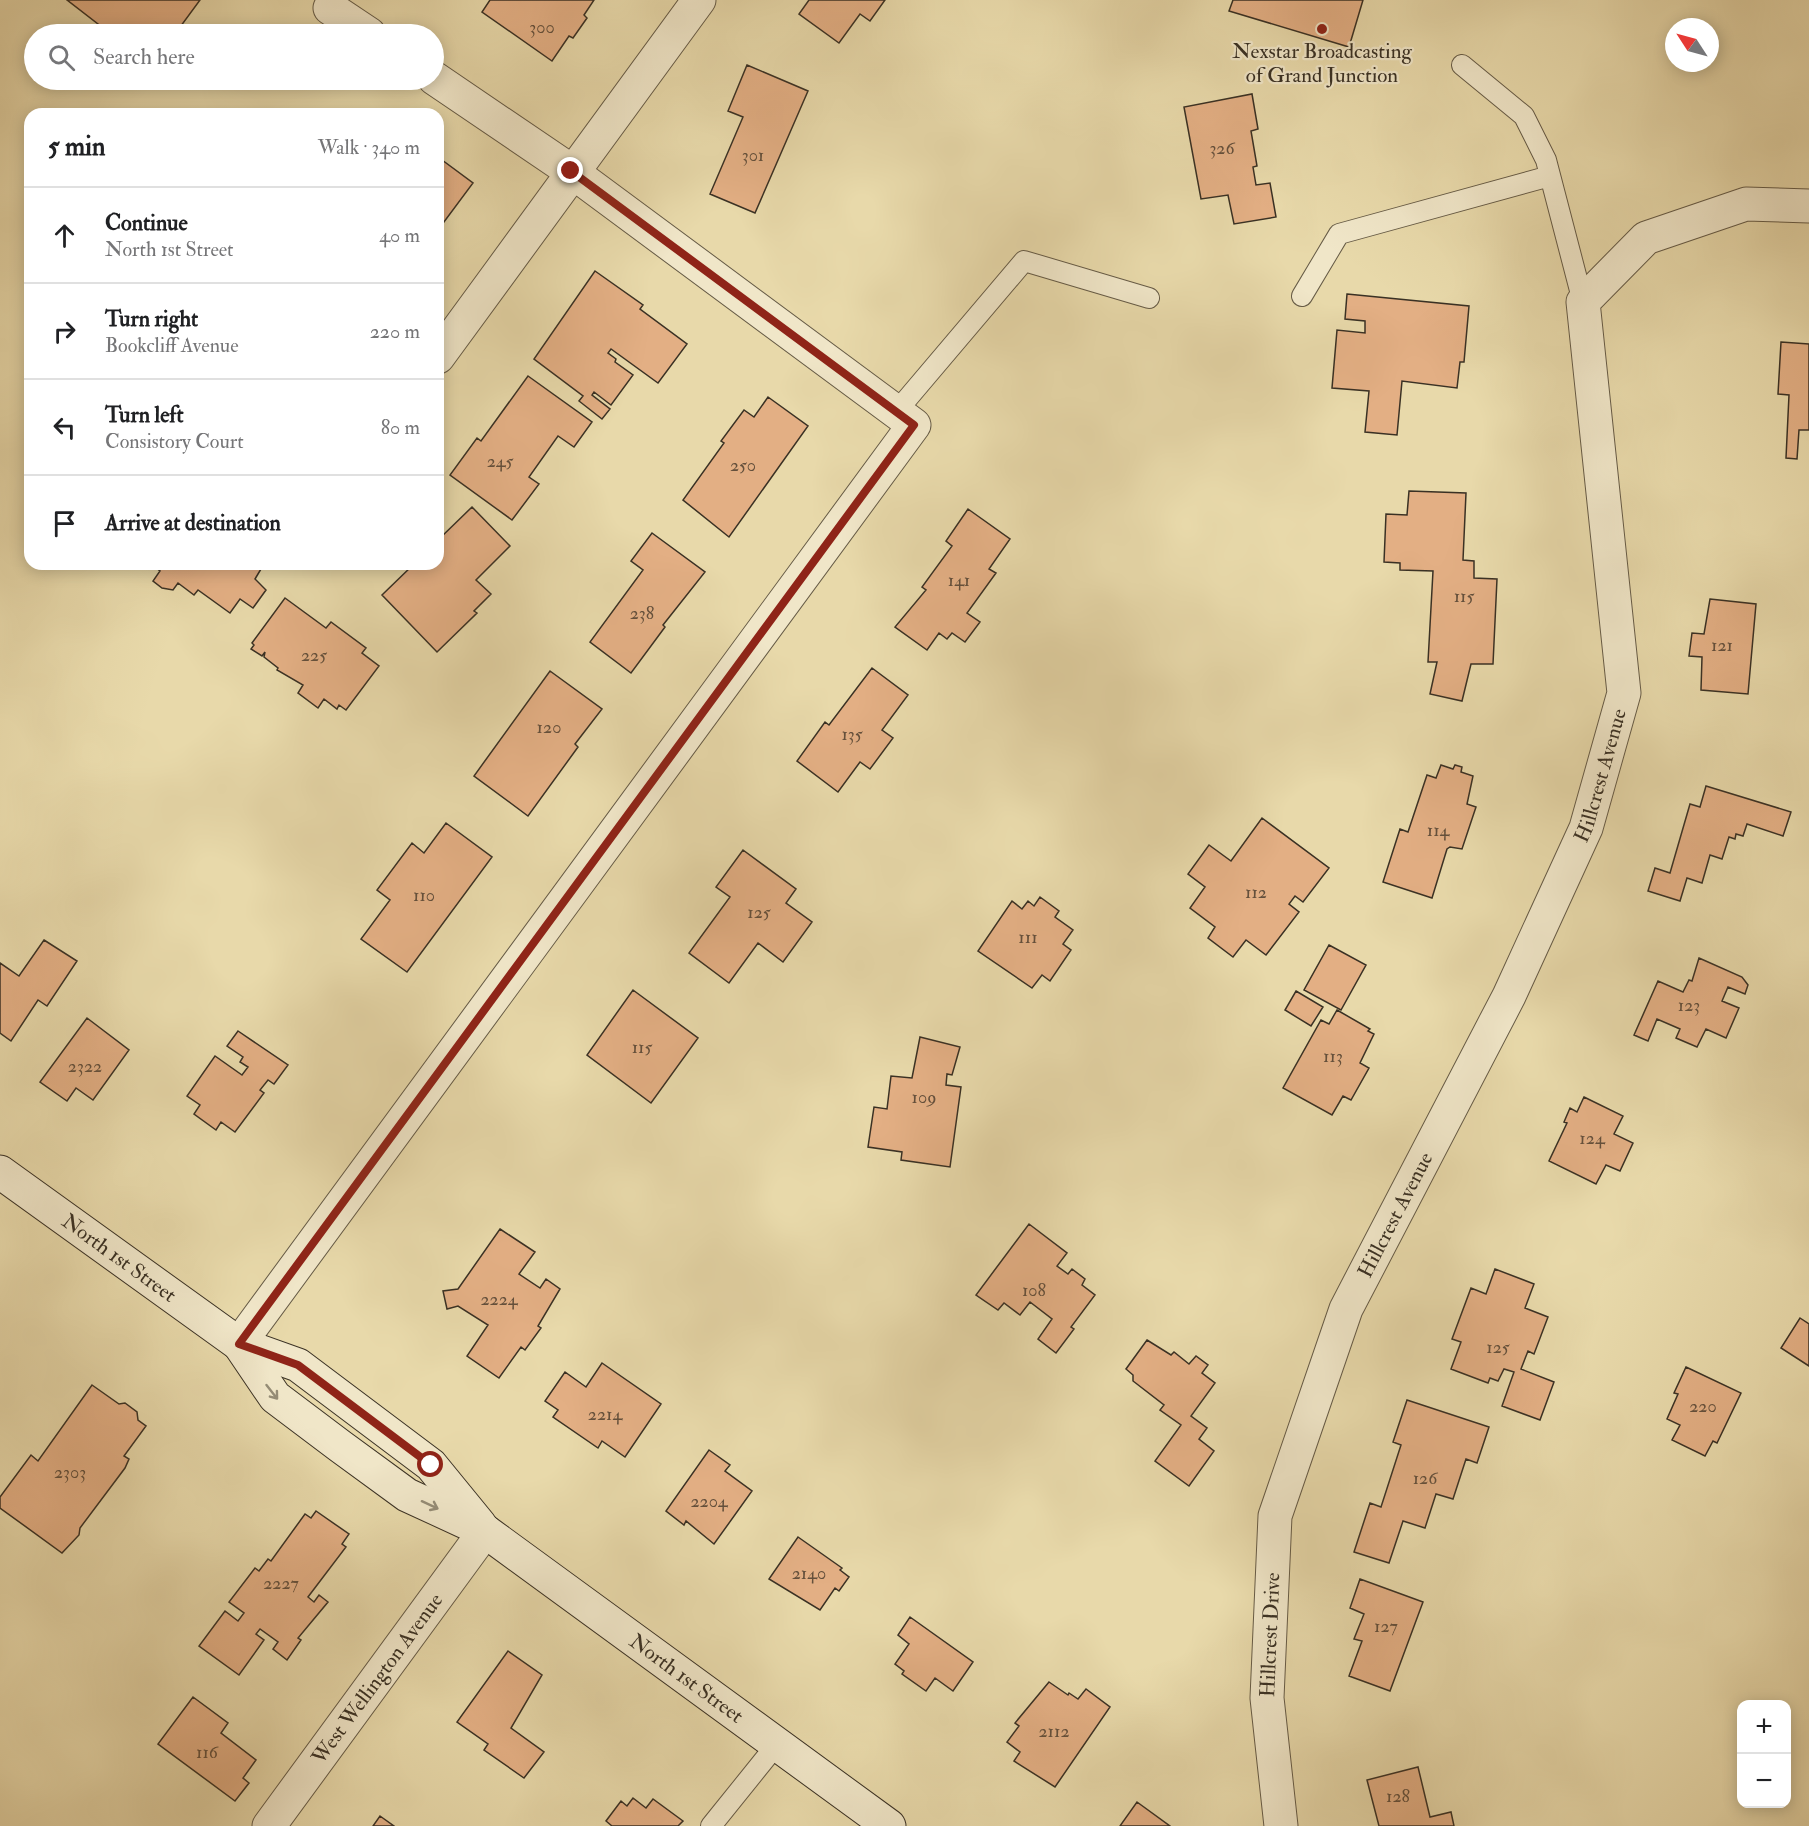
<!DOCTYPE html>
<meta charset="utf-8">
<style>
:root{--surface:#fff;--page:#f6f6f6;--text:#202124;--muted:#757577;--line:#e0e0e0}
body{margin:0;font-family:"IM FELL Double Pica",serif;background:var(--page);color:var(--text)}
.controls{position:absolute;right:18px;bottom:18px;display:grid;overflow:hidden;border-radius:12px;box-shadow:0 3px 15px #0003}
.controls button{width:54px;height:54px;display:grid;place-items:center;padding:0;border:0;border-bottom:2px solid var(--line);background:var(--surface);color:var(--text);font:30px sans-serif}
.compass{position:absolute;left:1665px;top:18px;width:54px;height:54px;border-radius:50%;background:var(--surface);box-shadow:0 3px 15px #0003;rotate:306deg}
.stop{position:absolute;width:18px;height:18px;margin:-14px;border:4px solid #8f2418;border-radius:50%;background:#fff}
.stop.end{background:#8f2418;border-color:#fff;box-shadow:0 2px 6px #0008}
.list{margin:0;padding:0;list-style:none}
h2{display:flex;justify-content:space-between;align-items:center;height:78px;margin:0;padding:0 24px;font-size:26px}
h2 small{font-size:20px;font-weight:400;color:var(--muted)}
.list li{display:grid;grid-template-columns:39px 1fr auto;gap:18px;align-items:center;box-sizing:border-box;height:96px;padding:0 24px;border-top:2px solid var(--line)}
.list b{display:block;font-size:22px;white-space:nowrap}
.list p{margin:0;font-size:20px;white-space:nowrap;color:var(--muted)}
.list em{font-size:20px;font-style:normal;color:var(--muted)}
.icon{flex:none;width:33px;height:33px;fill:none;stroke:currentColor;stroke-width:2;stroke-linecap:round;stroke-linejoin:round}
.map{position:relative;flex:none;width:1809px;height:1826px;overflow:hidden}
.search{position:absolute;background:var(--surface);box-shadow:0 3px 15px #0003;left:24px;top:24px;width:420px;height:66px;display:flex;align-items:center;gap:15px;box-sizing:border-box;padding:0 21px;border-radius:33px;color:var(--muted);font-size:22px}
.panel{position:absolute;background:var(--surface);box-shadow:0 3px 15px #0003;left:24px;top:108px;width:420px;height:462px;border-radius:18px}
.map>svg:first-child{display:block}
.building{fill:#e3af84;stroke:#3a3124;stroke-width:1.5}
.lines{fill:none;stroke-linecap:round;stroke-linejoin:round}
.lane-casing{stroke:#665b46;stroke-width:22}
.street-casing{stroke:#665b46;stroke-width:35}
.secondary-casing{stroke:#3a3124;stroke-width:35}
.lane{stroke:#f0e6c8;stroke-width:20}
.street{stroke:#f0e6c8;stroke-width:33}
.secondary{stroke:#f0e6c8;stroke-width:33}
.oneway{stroke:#958c76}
.route{stroke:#8f2418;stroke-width:8}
.poi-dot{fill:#8f2418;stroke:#f0e6c8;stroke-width:2}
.labels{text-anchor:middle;stroke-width:4.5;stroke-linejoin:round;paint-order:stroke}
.number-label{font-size:18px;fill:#64503c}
.poi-label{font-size:21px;fill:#3a3124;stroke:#f0e6c8}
.street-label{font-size:21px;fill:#3a3124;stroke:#f0e6c8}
</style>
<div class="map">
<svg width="1809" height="1826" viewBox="0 0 1809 1826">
<rect width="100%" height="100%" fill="#e8d9aa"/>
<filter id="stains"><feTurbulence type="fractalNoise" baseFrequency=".00333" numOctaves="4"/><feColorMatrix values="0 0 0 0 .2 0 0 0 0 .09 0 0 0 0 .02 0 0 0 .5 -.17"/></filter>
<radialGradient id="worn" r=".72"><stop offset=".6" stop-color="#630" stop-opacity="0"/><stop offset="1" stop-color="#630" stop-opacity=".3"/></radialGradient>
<path class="building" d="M67,0H200L175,34H111Z
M490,0H594L584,15L587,18L573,38L569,36L552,61L482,12Z
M809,0H885L870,21L860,14L839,43L799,14Z
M1233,0H1363L1349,47L1229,11Z
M747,65L808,91L755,213L710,194L743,117L728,111Z
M1252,94L1258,129L1251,131L1257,166L1253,167L1256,185L1270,183L1276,217L1234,224L1228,195L1201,199L1184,107Z
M438,157L473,183L438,230Z
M595,271L643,305L640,309L687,344L658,383L611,349L608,353L616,359L615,362L633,375L611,405L594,392L592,395L610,409L602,419L579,401L583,396L534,359Z
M1347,294L1469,306L1464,362H1460L1457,388L1402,381L1397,435L1365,432L1369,391L1332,388L1337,330L1365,333V321L1345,319Z
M1781,342L1809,344V430H1799L1797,459L1786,458L1789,395L1778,394Z
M528,376L592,422L574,447L558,436L529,477L539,484L512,520L450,475L477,438L481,441Z
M768,397L808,426L729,537L683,500L724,443L721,441L744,410L754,417Z
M1409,491L1466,493L1463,560L1474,561V578L1497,579L1493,664H1471L1462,701L1430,694L1437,662H1428L1433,571L1400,570V563L1384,562L1386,514L1407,515Z
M472,507L510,546L476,580L491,594L474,611L477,613L437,652L382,595L414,564H438V540Z
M968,509L1010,539L989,569L996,573L967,613L980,622L965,642L952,633L947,639L939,633L927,650L895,627L926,590L922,587L952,546L946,541Z
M652,533L705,572L663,625L665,627L631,673L590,642L643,570L631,561Z
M151,564H264L255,579L266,590L253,608L240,599L230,613L198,590L194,595L178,583L173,590L162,588L153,581L160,571Z
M285,598L326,628L331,622L366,648L362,653L379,666L346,710L339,705L337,709L324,699L318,708L298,693L303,685L277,670L278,668L264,657L265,652L262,656L251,649L254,645L252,643Z
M1710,599L1756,604L1748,694L1701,690L1702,657L1689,656L1692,633L1704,634Z
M872,668L908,695L882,730L893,738L870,769L860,762L838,792L797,761L825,722L829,725Z
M550,671L602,709L575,744L578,747L528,816L474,776Z
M1441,765L1453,769L1455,765L1462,767L1461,772L1473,776L1467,804L1476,807L1462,849L1450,847L1447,849L1432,898L1383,882L1400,829L1408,832L1427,775L1436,778Z
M1706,786L1791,812L1783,836L1747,824L1743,836L1736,834L1735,839L1729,837L1722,859L1710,855L1702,883L1687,878L1680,901L1648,891L1655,868L1670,873L1690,804L1700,807Z
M1262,818L1329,868L1303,902L1295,896L1289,904L1299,912L1266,955L1246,940L1233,957L1208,938L1215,927L1190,908L1205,887L1188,874L1209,845L1231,861Z
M446,823L492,857L407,972L361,939L390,900L377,890L412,843L424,853Z
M743,850L796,889L786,903L812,922L783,962L758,943L729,983L689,953L730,897L716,887Z
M1040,897L1059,911L1055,917L1073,930L1063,944L1071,950L1050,981L1042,975L1032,988L978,951L1012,901L1022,909L1028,901L1034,906Z
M44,940L77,961L47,1006L38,1000L11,1041L0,1033V963L19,976Z
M1329,945L1366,965L1341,1010L1304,990Z
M1699,958L1742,977L1748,985L1745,994L1728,987L1722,1001L1739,1008L1726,1038L1706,1029L1697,1047L1676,1038L1680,1029L1657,1019L1648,1041L1634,1035L1658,981L1683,992L1689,980L1692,981Z
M633,990L698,1038L651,1103L587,1055Z
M1296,991L1323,1007L1311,1026L1285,1010Z
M1337,1010L1370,1029L1368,1031L1374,1034L1360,1063L1369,1068L1351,1100L1343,1096L1332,1115L1283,1088L1321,1020L1329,1024Z
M87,1018L129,1050L93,1100L76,1088L67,1101L40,1082Z
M238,1031L288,1065L274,1084L268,1080L260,1090L264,1093L235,1132L221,1122L216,1130L194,1114L200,1105L187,1096L215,1056L242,1075L248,1067L240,1062L243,1057L227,1046Z
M920,1037L960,1047L952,1075L947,1074L946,1085L961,1087L950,1167L901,1160L902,1152L868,1147L874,1107L887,1109L891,1076L912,1078Z
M1584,1097L1623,1116L1614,1134L1633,1143L1620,1171L1606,1165L1596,1184L1549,1161L1567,1123L1564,1122L1570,1108L1577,1112Z
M1029,1224L1067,1253L1057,1266L1068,1274L1072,1269L1085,1279L1082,1285L1095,1295L1071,1327L1074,1329L1056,1353L1038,1339L1052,1319L1030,1302L1020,1315L1004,1303L998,1310L976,1295Z
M500,1229L535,1252L519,1274L540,1288L546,1279L560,1289L538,1326L541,1328L525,1350L521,1347L499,1378L467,1356L488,1325L458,1306L447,1309L443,1291L458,1289Z
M1495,1269L1534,1284L1525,1308L1548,1317L1534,1354L1528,1351L1521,1369L1554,1382L1540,1420L1502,1406L1514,1372L1504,1369L1498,1381L1490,1378L1488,1383L1451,1369L1461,1342L1452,1339L1471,1288L1486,1294Z
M1800,1318L1809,1324V1366L1781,1348Z
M1147,1340L1171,1355L1174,1352L1189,1364L1196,1356L1208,1365L1202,1373L1215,1383L1191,1416L1207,1428L1199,1439L1214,1451L1189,1486L1155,1461L1181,1425L1160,1410L1164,1405L1133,1381V1375L1126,1369Z
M602,1363L661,1404L625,1457L602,1441L598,1448L553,1417L558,1410L545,1401L565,1372L586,1387Z
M1686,1367L1741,1393L1717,1443L1713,1441L1705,1456L1672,1440L1680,1425L1667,1419L1678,1394L1674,1393Z
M92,1385L119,1404L125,1403L137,1412L138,1420L146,1426L124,1456L129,1459L125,1468L80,1528L79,1535L62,1553L0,1508V1497L31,1455L38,1461Z
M1407,1400L1489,1427L1477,1463L1466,1459L1453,1499L1436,1494L1425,1528L1403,1521L1389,1563L1354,1552L1370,1503L1381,1507L1401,1445L1393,1442Z
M709,1450L730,1465L725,1471L752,1491L714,1544L686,1521L684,1525L666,1511Z
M316,1511L349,1534L342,1544L346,1547L308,1597L314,1602L319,1595L328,1602L298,1638L301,1640L287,1660L273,1649L278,1642L260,1629L256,1634L264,1640L239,1675L199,1646L225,1611L238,1621L244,1613L229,1602L255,1568L259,1571L268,1559L271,1561L305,1514L311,1518Z
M798,1537L842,1568L840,1570L849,1577L839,1591L835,1588L820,1610L769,1579Z
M1360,1579L1423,1602L1390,1691L1349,1676L1362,1641L1354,1639L1364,1614L1350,1608Z
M910,1617L973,1662L953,1691L935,1678L926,1691L902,1674L904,1671L895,1664L909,1644L898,1635Z
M508,1651L542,1675L511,1728L544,1752L524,1778L484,1750L488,1744L457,1722Z
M1049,1682L1068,1695L1069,1693L1078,1699L1086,1689L1110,1707L1055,1787L1014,1761L1020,1752L1007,1742L1019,1726L1015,1723Z
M193,1697L228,1723L221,1733L256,1760L243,1778L249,1783L235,1801L158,1744Z
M1418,1767L1430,1817L1451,1812L1454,1826H1379L1367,1780Z
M633,1798L646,1808L653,1799L683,1821L678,1826H612L606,1821L621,1801L627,1806Z
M1137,1802L1170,1826H1120Z
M380,1816L394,1826H373Z"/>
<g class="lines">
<g class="lane-casing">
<path id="lane" d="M1462,65L1524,116L1546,160L1583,302
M1302,296L1339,234L1550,176
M896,412L1024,261L1149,298
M711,1826L777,1744"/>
</g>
<g class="street-casing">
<g id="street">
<path d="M330,8L369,34"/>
<path d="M438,357L699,0"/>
<path d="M239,1344L914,425L571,171L434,78"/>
<path id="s1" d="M269,1826L485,1531"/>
<path id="s2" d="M1281,1826L1267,1698L1275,1516L1346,1309L1509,996L1586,828L1624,693L1583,302L1646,238L1746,204L1809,206"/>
</g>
</g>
<g class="secondary-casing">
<g id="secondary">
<path id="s3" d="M0,1172L239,1344L298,1365L431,1465L480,1525"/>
<path id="s4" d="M239,1344L275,1397L340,1446L407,1495L485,1531L889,1826"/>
</g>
</g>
<use href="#lane" class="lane"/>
<use href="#street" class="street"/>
<use href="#secondary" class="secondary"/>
</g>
<defs><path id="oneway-shaft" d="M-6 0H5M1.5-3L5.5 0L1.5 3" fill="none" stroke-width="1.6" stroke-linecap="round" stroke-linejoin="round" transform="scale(1.5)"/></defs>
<g class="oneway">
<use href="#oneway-shaft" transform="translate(272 1392) rotate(52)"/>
<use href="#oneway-shaft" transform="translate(430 1505) rotate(25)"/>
</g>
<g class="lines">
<path class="route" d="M431,1465L298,1365L239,1344L914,425L571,171"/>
</g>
<circle class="poi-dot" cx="1322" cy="29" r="6"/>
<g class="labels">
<g class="number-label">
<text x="542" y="33">300</text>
<text x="1222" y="154">326</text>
<text x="753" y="161">301</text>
<text x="500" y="467">245</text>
<text x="743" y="471">250</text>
<text x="959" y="586">141</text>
<text x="1464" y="602">115</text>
<text x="642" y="619">238</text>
<text x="1722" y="651">121</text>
<text x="314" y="661">225</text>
<text x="549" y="733">120</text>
<text x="852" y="740">135</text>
<text x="1438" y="836">114</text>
<text x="1256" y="898">112</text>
<text x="424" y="901">110</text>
<text x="759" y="918">125</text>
<text x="1028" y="943">111</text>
<text x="1689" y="1011">123</text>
<text x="642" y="1053">115</text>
<text x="1333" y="1062">113</text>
<text x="85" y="1072">2322</text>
<text x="924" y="1103">109</text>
<text x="1592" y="1144">124</text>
<text x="1034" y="1296">108</text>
<text x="499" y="1305">2224</text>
<text x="1498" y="1353">125</text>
<text x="1703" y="1412">220</text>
<text x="605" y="1420">2214</text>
<text x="70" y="1478">2303</text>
<text x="1425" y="1484">126</text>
<text x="709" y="1507">2204</text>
<text x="809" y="1579">2140</text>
<text x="281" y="1589">2227</text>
<text x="1386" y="1632">127</text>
<text x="1054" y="1737">2112</text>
<text x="207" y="1758">116</text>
<text x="1398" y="1802">128</text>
</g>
<g class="poi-label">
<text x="1322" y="58">Nexstar Broadcasting<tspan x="1322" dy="24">of Grand Junction</tspan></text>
</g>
<g class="street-label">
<text dy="7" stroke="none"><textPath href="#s2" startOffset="1122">Hillcrest Avenue</textPath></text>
<text dy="7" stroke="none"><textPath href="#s2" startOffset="636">Hillcrest Avenue</textPath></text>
<text dy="7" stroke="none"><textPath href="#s3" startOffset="147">North 1st Street</textPath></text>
<text dy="7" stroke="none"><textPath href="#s2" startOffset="192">Hillcrest Drive</textPath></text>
<text dy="7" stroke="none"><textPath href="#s1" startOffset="183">West Wellington Avenue</textPath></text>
<text dy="7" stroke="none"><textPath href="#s4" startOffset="564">North 1st Street</textPath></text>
</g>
</g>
<rect width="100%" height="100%" filter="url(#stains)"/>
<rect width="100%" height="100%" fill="url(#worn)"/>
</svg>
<div class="controls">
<button>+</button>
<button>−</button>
</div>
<svg class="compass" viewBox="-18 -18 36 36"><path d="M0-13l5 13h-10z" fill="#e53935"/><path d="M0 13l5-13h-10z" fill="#757577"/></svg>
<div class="stop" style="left:431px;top:1465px"></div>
<div class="stop end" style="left:571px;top:171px"></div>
<div class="search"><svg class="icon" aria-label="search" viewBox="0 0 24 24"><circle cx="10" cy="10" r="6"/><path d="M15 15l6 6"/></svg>Search here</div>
<section class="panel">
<h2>5 min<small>Walk · 340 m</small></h2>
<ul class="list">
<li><svg class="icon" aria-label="ahead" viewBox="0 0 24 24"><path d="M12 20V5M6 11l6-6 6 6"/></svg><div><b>Continue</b><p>North 1st Street</p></div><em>40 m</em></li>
<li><svg class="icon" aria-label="right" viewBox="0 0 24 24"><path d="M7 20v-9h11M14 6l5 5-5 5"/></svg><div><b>Turn right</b><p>Bookcliff Avenue</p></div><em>220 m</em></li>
<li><svg class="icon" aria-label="left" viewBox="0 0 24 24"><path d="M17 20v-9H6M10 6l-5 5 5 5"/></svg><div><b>Turn left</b><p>Consistory Court</p></div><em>80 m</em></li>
<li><svg class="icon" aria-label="arrive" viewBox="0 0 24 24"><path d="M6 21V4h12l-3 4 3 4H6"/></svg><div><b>Arrive at destination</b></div></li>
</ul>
</section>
</div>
